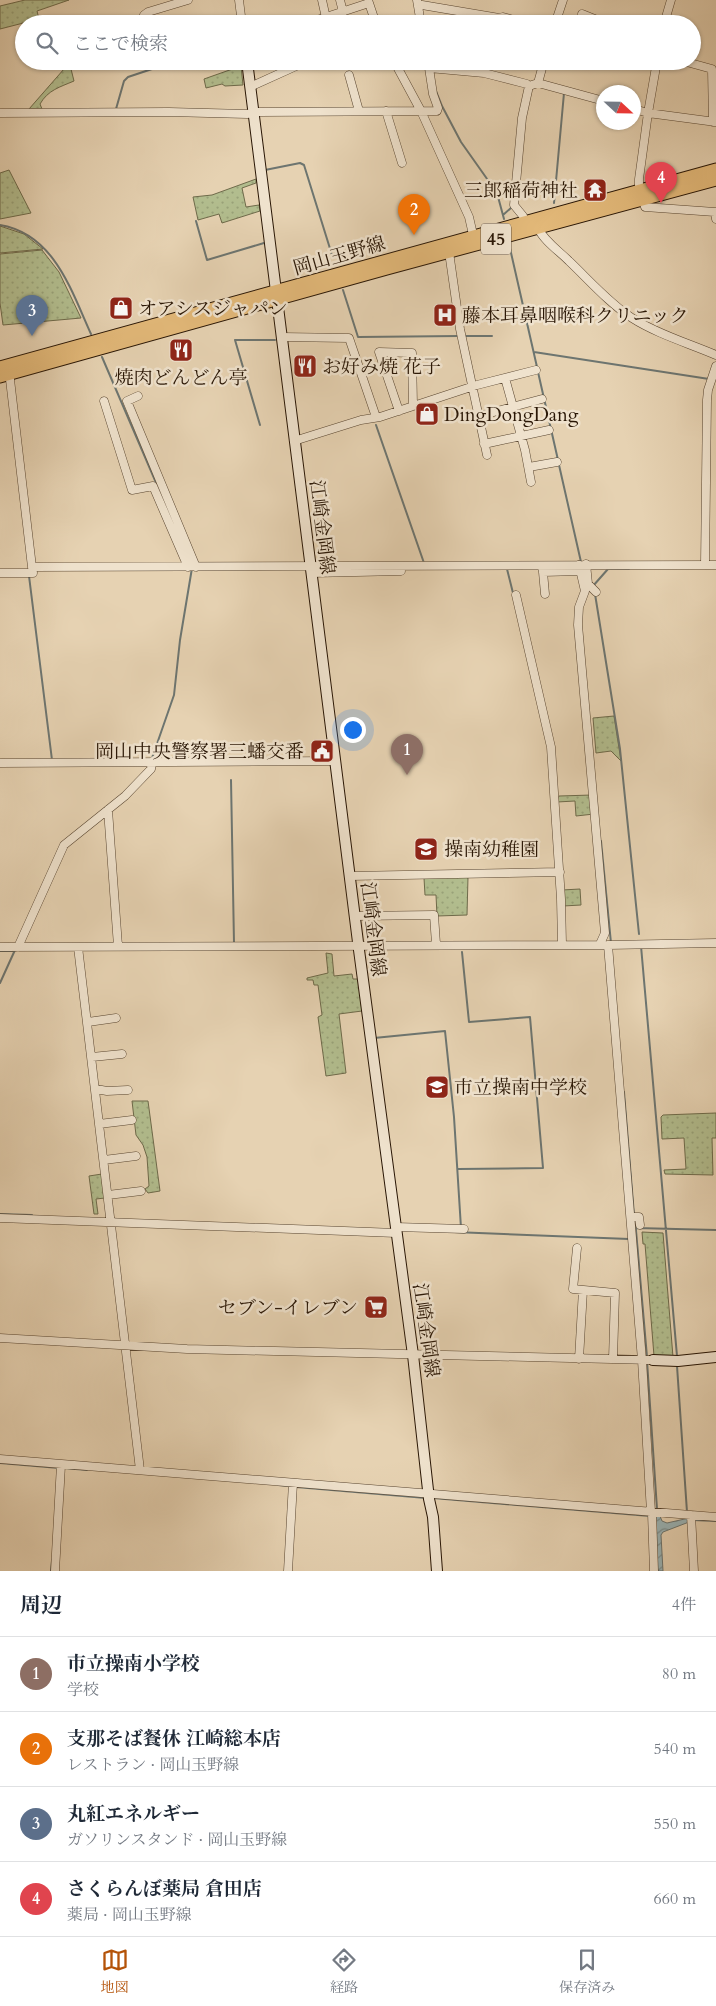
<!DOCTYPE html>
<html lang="ja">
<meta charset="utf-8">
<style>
:root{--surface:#fff;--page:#f2f2f3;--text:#1f2937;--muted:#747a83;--line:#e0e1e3;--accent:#b45309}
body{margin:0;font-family:Cardo,"Noto Serif JP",serif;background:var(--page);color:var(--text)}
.compass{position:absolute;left:596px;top:85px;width:45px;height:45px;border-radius:50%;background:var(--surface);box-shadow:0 1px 4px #0004;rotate:112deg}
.you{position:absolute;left:352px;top:729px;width:18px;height:18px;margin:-12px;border:4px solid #fff;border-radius:50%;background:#1a73e8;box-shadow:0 0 0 8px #1a73e833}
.badge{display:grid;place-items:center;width:32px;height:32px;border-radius:50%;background:var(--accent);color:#fff;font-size:16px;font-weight:700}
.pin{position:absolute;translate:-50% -41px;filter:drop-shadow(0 1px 2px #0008)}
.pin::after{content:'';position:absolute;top:26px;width:18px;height:15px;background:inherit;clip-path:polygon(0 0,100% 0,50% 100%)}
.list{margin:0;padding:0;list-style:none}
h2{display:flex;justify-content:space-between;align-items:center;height:65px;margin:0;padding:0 20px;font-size:21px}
h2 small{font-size:16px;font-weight:400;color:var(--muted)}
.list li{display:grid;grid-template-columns:32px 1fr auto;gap:15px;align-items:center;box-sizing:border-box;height:75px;padding:0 20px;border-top:1px solid var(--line)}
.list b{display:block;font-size:19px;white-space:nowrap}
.list p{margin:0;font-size:16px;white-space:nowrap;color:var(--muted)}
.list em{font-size:16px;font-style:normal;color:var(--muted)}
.icon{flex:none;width:28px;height:28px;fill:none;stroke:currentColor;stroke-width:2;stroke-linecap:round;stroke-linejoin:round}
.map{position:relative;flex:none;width:716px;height:1571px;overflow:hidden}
.search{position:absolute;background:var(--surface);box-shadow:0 1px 4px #0004;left:15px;right:15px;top:15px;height:55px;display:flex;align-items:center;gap:12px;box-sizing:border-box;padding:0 18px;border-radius:28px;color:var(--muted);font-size:19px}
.sheet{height:365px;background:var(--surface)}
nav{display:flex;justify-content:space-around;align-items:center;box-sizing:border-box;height:70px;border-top:1px solid var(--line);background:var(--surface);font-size:14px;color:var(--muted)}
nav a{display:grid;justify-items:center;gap:2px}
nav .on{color:var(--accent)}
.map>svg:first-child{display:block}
.grass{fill:url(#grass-dots);stroke:#6e6a4a}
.water{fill:url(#water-waves);stroke:#6d7570}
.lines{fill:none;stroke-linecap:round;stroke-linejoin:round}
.stream{stroke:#6d7570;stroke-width:2}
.street-casing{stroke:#584530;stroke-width:9}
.secondary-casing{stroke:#291605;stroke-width:12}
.primary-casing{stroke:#291605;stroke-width:13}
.street{stroke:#efe2cd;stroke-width:8}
.secondary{stroke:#efe2cd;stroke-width:10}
.primary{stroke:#e3b979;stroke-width:11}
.labels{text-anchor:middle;stroke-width:5;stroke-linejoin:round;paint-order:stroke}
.shield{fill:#efe2cd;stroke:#645341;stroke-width:1}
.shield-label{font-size:18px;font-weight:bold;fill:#291605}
.poi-label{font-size:19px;fill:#291605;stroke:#efe2cd;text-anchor:start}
.street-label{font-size:19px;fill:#291605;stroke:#efe2cd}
</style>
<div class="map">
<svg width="716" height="1571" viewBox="0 0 716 1571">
<defs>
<pattern id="grass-dots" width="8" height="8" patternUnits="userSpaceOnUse" patternTransform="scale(1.25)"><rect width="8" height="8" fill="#b2bd8e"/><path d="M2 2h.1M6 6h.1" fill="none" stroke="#99a279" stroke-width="1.8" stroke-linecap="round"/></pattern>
<pattern id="water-waves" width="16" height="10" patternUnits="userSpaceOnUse" patternTransform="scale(1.25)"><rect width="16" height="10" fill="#9bb5b7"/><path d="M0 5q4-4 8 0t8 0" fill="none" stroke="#7e9293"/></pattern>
</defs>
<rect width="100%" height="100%" fill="#e6d2b2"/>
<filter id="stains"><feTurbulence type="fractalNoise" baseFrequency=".004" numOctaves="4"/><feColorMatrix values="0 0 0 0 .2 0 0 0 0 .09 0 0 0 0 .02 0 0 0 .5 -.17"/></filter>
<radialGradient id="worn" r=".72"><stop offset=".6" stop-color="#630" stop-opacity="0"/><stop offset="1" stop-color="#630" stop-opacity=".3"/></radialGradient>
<path class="grass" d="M25,0H69L37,11L39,19L0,29V6Z
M71,61H74L70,65L74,81C60,87 48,90 40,104L42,109H29Z
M241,66L243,85L225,86L222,84L206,88L204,79Z
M9,170L31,213L0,219V173Z
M256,179V183L242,188L246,207L259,205L260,211L222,223L219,214L198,220L193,197L212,195Z
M0,226L24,234L43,249L0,253Z
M42,250L59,272L81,318L3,325L0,303V254Z
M614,716L621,761L611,751L596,753L593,718Z
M592,795L594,814L576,816L575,801L557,802L559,796Z
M468,877L467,915L437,916L436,895H425L424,878Z
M580,889L581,905L563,906L562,890Z
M326,953L332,954L334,976L352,974L353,979H358L362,1011L339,1014L346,1073L326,1076L318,1017L322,1015L318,985H314L313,980H307V978L328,973Z
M132,1101H148L160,1191L148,1193L145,1189L149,1186L147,1157L143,1145L136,1135Z
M716,1113V1138H712L713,1175L665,1174L664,1170L686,1169L684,1138L662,1139L661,1117L663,1115Z
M102,1174L105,1198L96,1199L98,1214H94L89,1176Z
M642,1232L663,1233L673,1357L654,1356L645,1244H643Z"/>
<path class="water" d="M653,1515L660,1516L662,1521L667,1523L689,1518V1522L663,1532L661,1535L663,1571H655Z"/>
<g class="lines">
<path class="stream" d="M436,91L442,106L461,142L497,193L504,219
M116,109L124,81L128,77L176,61
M265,170L300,163L304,165L332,255
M554,203L564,93
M503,215L512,207
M196,221L207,260L264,243
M0,225C54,234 71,290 91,334
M509,244L537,367
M343,290L358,337L459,336
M465,336H492
M534,352L709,379
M102,357L175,527
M538,372L558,460
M260,425L235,340H275
M376,425L424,563
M559,465L581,562
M507,569L513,593
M29,576L52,760
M593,586L608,569H629
M595,594L620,749L639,934
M151,761L174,695L180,640L192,568
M231,780L234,943
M601,841L611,943
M641,946L677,1356
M0,951H14
M0,983L15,950
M374,1038L445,1031L454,1117L461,1228
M624,1092L634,1215
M458,1169L543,1168L530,1017L469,1022L462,952
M0,1214L32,1215
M635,1219L647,1357
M636,1228L716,1230
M454,1232L629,1239
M647,1361L657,1509
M677,1366L687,1512
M0,1463L59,1468
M64,1468L87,1470
M278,1485L291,1486
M296,1487L426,1498
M433,1498L650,1516
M693,1520L716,1521
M51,1571L52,1560"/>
<g class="street-casing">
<path id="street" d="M239,0L242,24
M322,0L326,18
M340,0L343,12
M417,0L421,24
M418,5H422L499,18L503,17L528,24
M582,14L607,24
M141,23L144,15L148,12L188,0
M305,24L369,3L376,24
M555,24L563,0
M664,24L671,0
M394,61L421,111L469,217L474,239
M657,61L648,113L639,179V185L645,207L715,212L716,219
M683,61L712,69L713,122
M349,75L359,111
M538,83L544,61
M250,87L305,62
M634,109L648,113L716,122
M386,111L402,163
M0,113L169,112L247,114L259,112L437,111L438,108L433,94L429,68L484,73L527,84L529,86L538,83L604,101
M524,221L523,216L514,205L522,118L529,86
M538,228C544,241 559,251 569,261C589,280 609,303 632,318C657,334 688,343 716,355
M449,252L460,329L487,455
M282,337L349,338L376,417
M9,371L32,567
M505,378L525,450L531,482
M138,396L127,401L196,567
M104,401L132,490L153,486L188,567
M399,411L379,352L412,353L413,406
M479,416L542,399
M294,441L361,420L380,417L477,385L536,370
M484,444L549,430
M529,467L557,462
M586,564L588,584L596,592
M579,565L585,591L579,607L578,625L605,933L600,944
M705,565L707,400L708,390L716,366
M542,566L543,572L579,571
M543,572L545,594
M0,573H33L32,567L716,565
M311,573L401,571
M516,595L551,747L561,899L562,944
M0,763L335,761
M108,810L118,946
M350,876L560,872
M355,916L434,915L436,944
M608,945L642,1360L651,1512
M0,947L608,945L716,943
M18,947L64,845L125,796L151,769L152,762
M78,947L140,1470
M88,1022L116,1018
M92,1057L122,1054
M96,1089L107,1091L128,1090
M99,1124L132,1120
M104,1160L136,1156
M108,1195L141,1191
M631,1217H639L640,1225
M0,1218L396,1233
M396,1227L464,1229
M577,1248L573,1289L615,1293L613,1359
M0,1338L187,1349L653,1360
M579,1359L583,1290
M0,1459L716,1517
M652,1513L654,1571
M691,1515L694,1571
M55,1571L61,1465
M288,1571L293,1483"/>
</g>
<g class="secondary-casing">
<path id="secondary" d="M247,61L359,950L413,1355L429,1499L433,1517L437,1571
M653,1360L678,1361L716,1357"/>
</g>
<g class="primary-casing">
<path id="primary" d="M0,367L716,169
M0,377L387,269L716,180"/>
</g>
<use href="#street" class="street"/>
<use href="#secondary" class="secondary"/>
<use href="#primary" class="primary"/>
</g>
<defs>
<g id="temple-square" transform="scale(1.25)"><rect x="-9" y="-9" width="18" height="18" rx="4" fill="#8f2418" stroke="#efe2cd"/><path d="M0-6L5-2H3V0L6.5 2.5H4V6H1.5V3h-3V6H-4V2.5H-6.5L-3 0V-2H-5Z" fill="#fff"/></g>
<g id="shop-square" transform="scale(1.25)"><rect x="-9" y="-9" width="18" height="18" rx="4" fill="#8f2418" stroke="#efe2cd"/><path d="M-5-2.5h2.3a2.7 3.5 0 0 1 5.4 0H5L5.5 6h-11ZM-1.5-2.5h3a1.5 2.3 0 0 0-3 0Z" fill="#fff"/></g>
<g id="hospital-square" transform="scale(1.25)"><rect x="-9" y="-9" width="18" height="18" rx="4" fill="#8f2418" stroke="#efe2cd"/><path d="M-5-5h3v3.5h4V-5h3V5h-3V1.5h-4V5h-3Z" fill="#fff"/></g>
<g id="restaurant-square" transform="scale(1.25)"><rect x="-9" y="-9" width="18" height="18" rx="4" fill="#8f2418" stroke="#efe2cd"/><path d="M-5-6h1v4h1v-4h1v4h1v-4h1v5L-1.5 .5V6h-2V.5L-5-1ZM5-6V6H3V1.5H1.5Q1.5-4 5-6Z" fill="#fff"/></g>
<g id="civic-square" transform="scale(1.25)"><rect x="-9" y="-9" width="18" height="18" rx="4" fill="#8f2418" stroke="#efe2cd"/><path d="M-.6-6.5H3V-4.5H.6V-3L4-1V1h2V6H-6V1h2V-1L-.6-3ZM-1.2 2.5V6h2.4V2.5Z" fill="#fff"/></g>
<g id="school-square" transform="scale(1.25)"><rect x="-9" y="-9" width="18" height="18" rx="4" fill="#8f2418" stroke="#efe2cd"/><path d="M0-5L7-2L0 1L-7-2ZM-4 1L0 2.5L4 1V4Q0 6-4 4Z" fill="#fff"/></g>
<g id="supermarket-square" transform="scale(1.25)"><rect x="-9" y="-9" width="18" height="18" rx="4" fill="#8f2418" stroke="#efe2cd"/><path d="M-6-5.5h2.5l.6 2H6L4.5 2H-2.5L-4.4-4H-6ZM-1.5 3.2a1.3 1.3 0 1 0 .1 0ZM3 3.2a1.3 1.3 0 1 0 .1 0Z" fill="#fff"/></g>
</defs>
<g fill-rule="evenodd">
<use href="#temple-square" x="595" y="190"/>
<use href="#shop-square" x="121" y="308"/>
<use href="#hospital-square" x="445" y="315"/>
<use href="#restaurant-square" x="181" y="350"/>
<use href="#restaurant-square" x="305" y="366"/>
<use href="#shop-square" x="427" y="414"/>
<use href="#civic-square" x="322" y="751"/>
<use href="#school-square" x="426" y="849"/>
<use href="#school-square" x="437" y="1087"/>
<use href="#supermarket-square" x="376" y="1307"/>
</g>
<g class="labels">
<rect class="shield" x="481" y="223.5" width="30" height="31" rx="4"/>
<g class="shield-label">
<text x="496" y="245">45</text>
</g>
<g class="poi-label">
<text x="578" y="197" text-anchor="end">三郎稲荷神社</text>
<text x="138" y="315">オアシスジャパン</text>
<text x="462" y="322">藤本耳鼻咽喉科クリニック</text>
<text x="322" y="373">お好み焼 花子</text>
<text x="181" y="384" text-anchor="middle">焼肉どんどん亭</text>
<text x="444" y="421">DingDongDang</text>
<text x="304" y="758" text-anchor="end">岡山中央警察署三蟠交番</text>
<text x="444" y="856">操南幼稚園</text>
<text x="454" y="1094">市立操南中学校</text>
<text x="358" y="1314" text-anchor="end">セブン-イレブン</text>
</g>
<g class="street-label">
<text transform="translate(339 255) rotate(-16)" y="7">岡山玉野線</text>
<text transform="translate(323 527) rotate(83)" y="7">江崎金岡線</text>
<text transform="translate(374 929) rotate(83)" y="7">江崎金岡線</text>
<text transform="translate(427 1330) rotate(82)" y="7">江崎金岡線</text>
</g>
</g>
<rect width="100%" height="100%" filter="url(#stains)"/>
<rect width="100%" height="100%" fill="url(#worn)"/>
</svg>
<svg class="compass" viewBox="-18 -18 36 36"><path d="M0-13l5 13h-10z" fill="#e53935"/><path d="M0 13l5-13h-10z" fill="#747a83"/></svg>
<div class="you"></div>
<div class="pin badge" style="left:407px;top:775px;background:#8d6e63">1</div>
<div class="pin badge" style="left:414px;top:235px;background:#e8710a">2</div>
<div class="pin badge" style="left:32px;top:336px;background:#5c6f8a">3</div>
<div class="pin badge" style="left:661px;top:203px;background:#e0444e">4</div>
<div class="search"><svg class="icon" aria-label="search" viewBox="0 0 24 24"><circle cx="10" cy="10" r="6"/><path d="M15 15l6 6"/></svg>ここで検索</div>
</div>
<section class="sheet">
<h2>周辺<small>4件</small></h2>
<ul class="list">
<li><span class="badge" style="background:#8d6e63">1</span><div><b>市立操南小学校</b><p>学校</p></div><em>80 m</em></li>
<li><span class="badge" style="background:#e8710a">2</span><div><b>支那そば餐休 江崎総本店</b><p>レストラン · 岡山玉野線</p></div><em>540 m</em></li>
<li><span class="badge" style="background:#5c6f8a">3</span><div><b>丸紅エネルギー</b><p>ガソリンスタンド · 岡山玉野線</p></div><em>550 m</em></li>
<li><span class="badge" style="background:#e0444e">4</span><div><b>さくらんぼ薬局 倉田店</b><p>薬局 · 岡山玉野線</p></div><em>660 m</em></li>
</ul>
</section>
<nav>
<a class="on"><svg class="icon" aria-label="map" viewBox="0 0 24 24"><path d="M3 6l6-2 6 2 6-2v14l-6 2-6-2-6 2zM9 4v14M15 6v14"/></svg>地図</a>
<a><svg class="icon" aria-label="directions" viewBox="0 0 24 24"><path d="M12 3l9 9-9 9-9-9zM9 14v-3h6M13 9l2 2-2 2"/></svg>経路</a>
<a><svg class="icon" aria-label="saved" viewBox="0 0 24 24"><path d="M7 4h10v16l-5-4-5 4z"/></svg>保存済み</a>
</nav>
